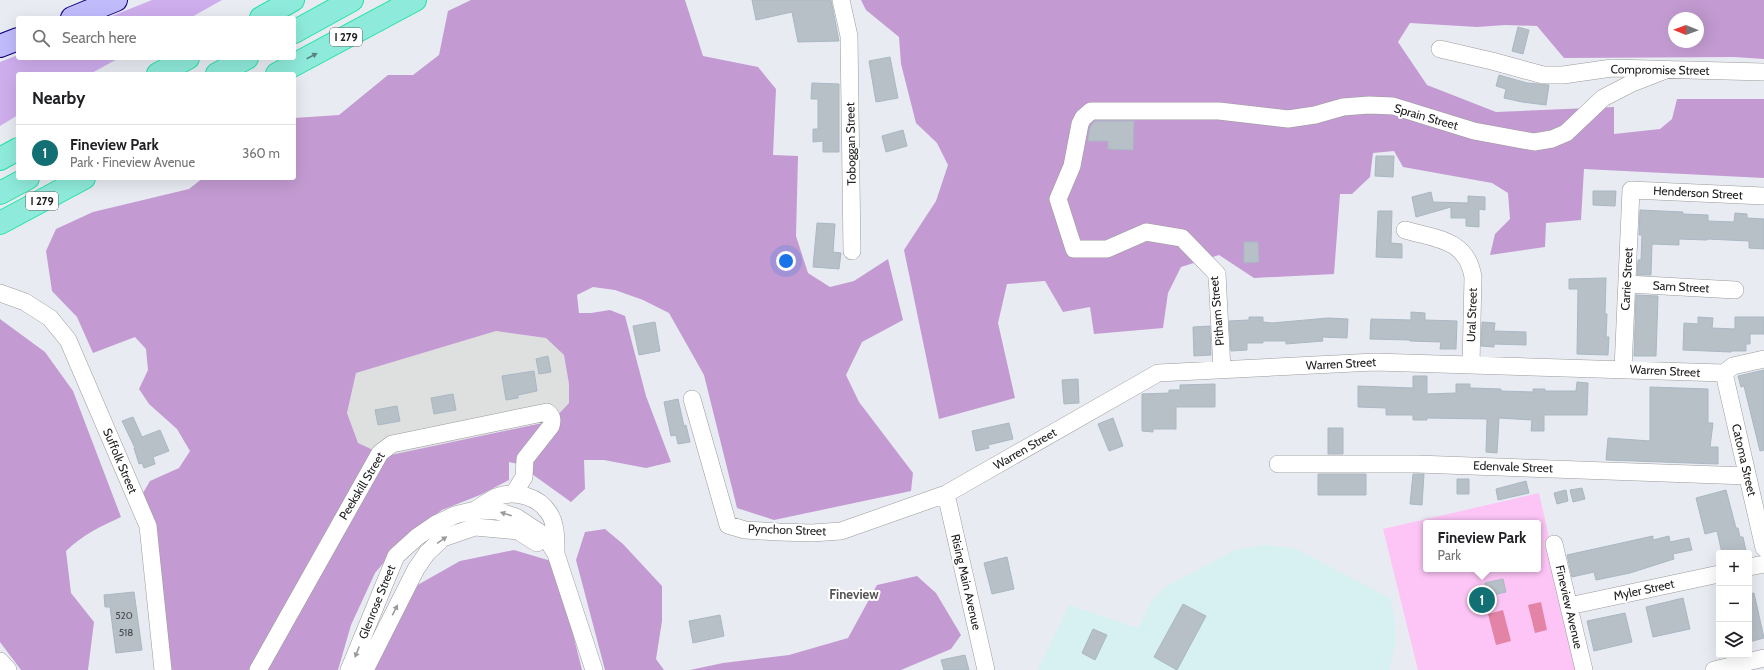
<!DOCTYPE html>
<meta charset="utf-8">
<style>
:root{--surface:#fff;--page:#f2f2f2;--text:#202124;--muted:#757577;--line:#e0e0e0;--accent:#126f73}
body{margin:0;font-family:Cabin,sans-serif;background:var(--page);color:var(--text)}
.controls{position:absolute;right:12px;bottom:12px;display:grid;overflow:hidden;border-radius:4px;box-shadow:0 4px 16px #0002}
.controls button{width:36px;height:36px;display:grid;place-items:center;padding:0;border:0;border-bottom:1px solid var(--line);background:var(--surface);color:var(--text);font:20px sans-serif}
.compass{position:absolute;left:1668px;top:12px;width:36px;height:36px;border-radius:50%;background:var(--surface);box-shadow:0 4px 16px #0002;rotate:271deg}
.you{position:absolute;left:786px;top:261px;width:14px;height:14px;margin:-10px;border:3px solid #fff;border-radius:50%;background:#1a73e8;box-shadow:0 0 0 6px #1a73e833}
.badge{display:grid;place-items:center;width:26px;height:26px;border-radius:50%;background:var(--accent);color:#fff;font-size:13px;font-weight:700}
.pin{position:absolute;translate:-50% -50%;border:2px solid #fff;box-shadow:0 1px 4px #0006}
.popup{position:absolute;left:1423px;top:520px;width:118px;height:52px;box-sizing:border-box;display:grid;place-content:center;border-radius:4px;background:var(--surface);filter:drop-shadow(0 1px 3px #0005);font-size:13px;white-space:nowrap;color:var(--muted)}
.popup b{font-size:15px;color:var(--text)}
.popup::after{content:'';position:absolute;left:50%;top:100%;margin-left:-8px;border:8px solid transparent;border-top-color:var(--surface)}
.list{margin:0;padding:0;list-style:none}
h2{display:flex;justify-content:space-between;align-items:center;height:52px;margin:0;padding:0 16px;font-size:17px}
h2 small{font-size:13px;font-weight:400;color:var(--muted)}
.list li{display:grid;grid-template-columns:26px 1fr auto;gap:12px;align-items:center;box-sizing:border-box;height:56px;padding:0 16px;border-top:1px solid var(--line)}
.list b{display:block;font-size:15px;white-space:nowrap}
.list p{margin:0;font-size:13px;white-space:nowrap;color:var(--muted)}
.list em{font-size:13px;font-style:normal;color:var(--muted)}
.icon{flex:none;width:22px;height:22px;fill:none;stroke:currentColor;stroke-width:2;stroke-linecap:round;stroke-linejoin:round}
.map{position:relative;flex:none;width:1764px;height:670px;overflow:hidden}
.search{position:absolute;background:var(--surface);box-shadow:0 4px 16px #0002;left:16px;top:16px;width:280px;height:44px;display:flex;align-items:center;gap:10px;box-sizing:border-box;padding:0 14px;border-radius:4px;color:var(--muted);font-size:15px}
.panel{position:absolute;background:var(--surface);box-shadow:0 4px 16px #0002;left:16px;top:72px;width:280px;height:108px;border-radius:4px}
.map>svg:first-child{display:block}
.residential{fill:#dedfdf}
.commercial{fill:#d7f1f3}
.grass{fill:#ceaded}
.forest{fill:#c39bd2;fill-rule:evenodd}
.park{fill:#fcc5f6;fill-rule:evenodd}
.pitch{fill:#e384a7}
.building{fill:#b7bfc7;stroke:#a9b8c4}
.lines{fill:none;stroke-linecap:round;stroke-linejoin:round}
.street-casing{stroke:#9b9b9b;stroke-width:18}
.secondary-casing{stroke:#110180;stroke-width:24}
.highway-casing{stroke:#23e2a4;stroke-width:24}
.street{stroke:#fff;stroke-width:17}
.secondary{stroke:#c0bcfc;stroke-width:22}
.highway{stroke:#8eebdb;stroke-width:22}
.oneway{fill:#58867e}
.oneway2{fill:#9b9b9b}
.labels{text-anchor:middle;stroke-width:4;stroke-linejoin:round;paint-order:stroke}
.number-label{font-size:10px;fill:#46484a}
.shield{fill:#fff;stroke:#646464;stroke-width:1}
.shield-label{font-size:11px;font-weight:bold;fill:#212121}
.street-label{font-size:12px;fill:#212121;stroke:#fff}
.neighbourhood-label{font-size:13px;font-weight:bold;fill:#545454;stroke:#fff}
</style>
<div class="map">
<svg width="1764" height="670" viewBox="0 0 1764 670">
<rect width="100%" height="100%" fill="#e8ebf2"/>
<path class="residential" d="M496,331L546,338L564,355L569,384V403L552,420L386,456L357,443L347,413L356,373Z"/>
<path class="commercial" d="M1263,545L1294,548L1390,598L1395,621V646L1389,670H1038L1069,605L1138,628L1152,600L1167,586L1235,550Z"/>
<path class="grass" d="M152,0H222L190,18H107Z
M18,55V58H119L90,74H18V115L0,126V62Z"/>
<path class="forest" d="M471,0H685L703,56L758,67L776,89L773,155L798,156L796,236L808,273L830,287L854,281L888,259L903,320L862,342L846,375L859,402L913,473L911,491L774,520L737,508L704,375L669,313L643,300L615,290L593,287L577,295L579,313H591L610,310L625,316L646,396L671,462L646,468L604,460H584L585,489L571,502L518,464L509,462V480L480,495L442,510L406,536L375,573L351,625L338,670H167L140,498L150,481L179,468L190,451L177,429L149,404L139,389L148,370L146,349L135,337L93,353L77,317L52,291L46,251L56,229L93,212L189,189L203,178H294V118L339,115L388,75H413L439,55L448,11ZM496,331L546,338L564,355L569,384V403L552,421L386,456L358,443L347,413L356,373Z
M861,0H1764V59L1734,57L1564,58L1537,26L1505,25L1477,27L1410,23L1398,42L1427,85L1496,112L1614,107V134L1660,129L1672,119L1677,99H1764V178L1584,169L1581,220L1546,223L1545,247L1490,255L1495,234L1510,219L1508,193L1492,183L1403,167L1394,151L1373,153L1370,177L1352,194H1340L1334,274L1254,278L1219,255L1181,267L1168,293L1163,328L1094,334L1090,307L1063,312L1045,281L1007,284L998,323L1015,398L939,419L904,250L936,201L948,165L937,143L916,123L901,64L899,37L866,10ZM1674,18H1698V42H1674Z
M0,319L45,352L73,391L121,517C99,527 84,534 66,551L71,593L94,622L88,670H21L0,642Z
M605,529L623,544L662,586V621L656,659L664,670H605L576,560L585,532Z
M514,550L551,561L568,614L582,670H373L414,587L460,561Z
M917,576L936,593L961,635L951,649L901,670H690L723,663L789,655L848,638L877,585Z"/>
<path class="park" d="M1539,493L1579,670H1418L1383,529ZM1426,523H1538V569H1426Z"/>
<path class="pitch" d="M1541,602L1547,630L1535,633L1528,605Z
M1503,610L1511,641L1496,645L1488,614Z"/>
<path class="building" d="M752,0H831L839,41L798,42L792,12L756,20Z
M1518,27L1529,30L1523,54L1512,51Z
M890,57L898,98L876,102L869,61Z
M1499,75L1527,83L1549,85L1546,105L1522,102L1504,98L1506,89L1496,86Z
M812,83L839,84V152H823V141L813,142V129H818V99H811Z
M1095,121H1134L1133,150L1108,149V141H1088L1090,127Z
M903,130L907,146L886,152L882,136Z
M1376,156H1394L1393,177L1375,176Z
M1593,191H1616L1615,206L1593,205Z
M1431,192L1433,202L1468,203V196L1485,197V210L1479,209V227L1466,226V218H1451V207L1416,217L1412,197Z
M1640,210L1683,212V214L1708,215V221L1734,222L1735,213L1747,214V218L1764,219V249L1749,248V241L1707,239V240L1679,239V245L1652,244L1651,275H1637L1638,260H1641L1642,235H1639Z
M1378,211H1392L1391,243L1402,244V258L1376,257Z
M817,223L835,224L833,252L841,253L839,269L813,267Z
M1244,242H1258L1259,262L1244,263Z
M1606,278L1605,314H1607L1606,337H1609L1608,355L1577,354L1578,289H1569V279Z
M1636,295L1658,296L1656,356H1634Z
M1411,312L1425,313V320L1457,321L1456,349H1440L1441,342L1410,341V340L1370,339L1371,319L1411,320Z
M1249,317H1263V322L1272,323L1328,318L1348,319L1347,338L1322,337L1323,341L1286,344V341H1263V343H1247V350L1231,351L1229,321L1249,320Z
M1698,317L1713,318L1712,328L1735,329V317H1764V334H1750V344H1746V351H1731V352L1683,350L1684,323L1698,324Z
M655,322L660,351L639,355L633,326Z
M1482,322L1495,323L1494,331L1526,332V345L1494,344V347L1481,346Z
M1210,326L1211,355L1194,356L1193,327Z
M548,356L551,372L539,374L536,359Z
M1764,370V450L1760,451L1744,386L1741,387L1738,376Z
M534,371L537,391L518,395V398L506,400L502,376Z
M1413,376H1427V394L1456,393V384H1470V388L1501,389V391L1533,392V389H1545V391H1576L1577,382L1588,383L1587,415H1544V431H1531L1532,420L1499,418L1497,453L1486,452L1487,419L1427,418V420H1413V415H1386V408L1358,407V386L1413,388Z
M1078,379L1079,403L1064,404L1062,380Z
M1215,384V407H1176V429H1153V432L1142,431V394L1169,393V390H1180V385Z
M1650,387L1708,389V423H1713L1710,447H1718V464L1606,460L1608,438L1650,441Z
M453,394L456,410L434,414L431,398Z
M678,399L684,426L686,425L690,442L678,444L676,435L671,436L664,402Z
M397,406L400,421L378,425L375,410Z
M133,417L142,437L160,430L169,451L153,457L155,464L144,468L142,463L139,464L134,448H135L122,421Z
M1113,418L1123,446L1109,451L1098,424Z
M1009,423L1013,439L988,445L989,448L976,451L972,431Z
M1328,428H1343V454H1328Z
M1318,474H1366V495H1318Z
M1413,474H1424L1422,505L1410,504Z
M1457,479H1469V494H1457Z
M1526,481L1529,493L1498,500L1496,489Z
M1582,488L1585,499L1573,502L1570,490Z
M1566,490L1568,501L1557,504L1554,493Z
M1726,490L1736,528H1738L1740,537H1743L1746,551L1735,553L1734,550L1722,553L1717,531L1705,534L1696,498Z
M1653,536V540L1669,536L1670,542L1689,538L1692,550L1673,554L1674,559L1630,573L1596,580L1594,572L1572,577L1567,555Z
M1007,557L1014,589L992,594L984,563Z
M1503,579L1506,592L1488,596L1485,583Z
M134,592L142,650L116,653L110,607H105L104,595Z
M1754,593L1764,638L1749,642V594Z
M1683,598L1690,629L1653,637L1646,607Z
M1183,604L1206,616L1177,670L1154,657Z
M1625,613L1632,642L1594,651L1587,621Z
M720,615L724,636L693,643L689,621Z
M1093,629L1107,635L1095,660L1082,653Z
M965,655L969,670H944L941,660Z"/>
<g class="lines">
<g class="street-casing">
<path id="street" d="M841,0L849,36L852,251
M1440,49L1492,61L1543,75H1563L1612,68L1764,72
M1405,230C1436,239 1467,239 1473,277L1471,365
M1627,284L1735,290
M0,293L25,302L50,318L68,340L148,526L163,670
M1623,369L1631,190L1764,196
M1222,370L1217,274L1182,238L1146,232L1107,249H1074L1058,199L1072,166L1080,124L1083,118L1091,111H1219L1288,119L1315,115L1343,107L1369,105L1393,106L1474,131L1534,142L1552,139L1566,133L1603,98L1632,83L1668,69
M1724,373L1764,548
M692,399L728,525L745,530L779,532L812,533L841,531L946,494L1158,373L1375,362L1724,373L1733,366L1764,359
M1278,464H1417L1747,476
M946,494L986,670
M475,510C482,506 489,500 496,497C515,490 538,496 549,513C556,523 556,539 556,550
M1554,544L1584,670
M1749,567L1764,564
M1569,606L1719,574
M0,661L8,670
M258,670L380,453L392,444L547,412C552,416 553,419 551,426L525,459L524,477L514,493
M349,670L396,556L417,537L436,524L455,515L475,510L497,511L516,517L545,536L556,554L594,670
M365,670L416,569L427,553L443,538L475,527L518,531L537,543
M1714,670L1764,658"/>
</g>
<g class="secondary-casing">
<path id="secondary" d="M72,18L116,0
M0,46L18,39"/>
</g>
<g class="highway-casing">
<path id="highway" d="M261,18L293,0
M294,32L352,0
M158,74L188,58
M217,74L247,58
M277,74L415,0
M0,159L18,149
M0,193L28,178
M0,223L84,178"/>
</g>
<use href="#street" class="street"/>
<use href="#secondary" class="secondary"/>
<use href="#highway" class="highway"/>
</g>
<defs><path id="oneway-solid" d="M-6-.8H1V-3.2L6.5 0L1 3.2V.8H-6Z"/></defs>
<use class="oneway" href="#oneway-solid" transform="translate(312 56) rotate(-28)"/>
<g class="oneway2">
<use href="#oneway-solid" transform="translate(506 514) rotate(-163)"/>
<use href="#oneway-solid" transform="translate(442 540) rotate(-35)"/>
<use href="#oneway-solid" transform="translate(395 610) rotate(-63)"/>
<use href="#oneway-solid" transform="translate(357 652) rotate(112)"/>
</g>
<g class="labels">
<g class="number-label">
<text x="124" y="619">520</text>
<text x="126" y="636">518</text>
</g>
<g class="shield">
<rect x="330" y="28" width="32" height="18" rx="3"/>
<rect x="26" y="192" width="32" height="18" rx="3"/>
</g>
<g class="shield-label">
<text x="346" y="41">I 279</text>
<text x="42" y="205">I 279</text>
</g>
<g class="street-label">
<text transform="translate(1660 70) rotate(1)" y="4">Compromise Street</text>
<text transform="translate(1426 117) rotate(16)" y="4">Sprain Street</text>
<text transform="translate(851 144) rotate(-91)" y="4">Toboggan Street</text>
<text transform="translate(1698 193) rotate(3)" y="4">Henderson Street</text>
<text transform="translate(1627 279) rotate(-87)" y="4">Carrie Street</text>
<text transform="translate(1681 287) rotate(3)" y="4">Sam Street</text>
<text transform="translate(1217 311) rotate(-95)" y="4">Pitham Street</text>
<text transform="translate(1472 315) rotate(-88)" y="4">Ural Street</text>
<text transform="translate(1341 364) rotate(-3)" y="4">Warren Street</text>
<text transform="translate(1665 371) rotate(3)" y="4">Warren Street</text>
<text transform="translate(1025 449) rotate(-30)" y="4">Warren Street</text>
<text transform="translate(1744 460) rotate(77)" y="4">Catoma Street</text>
<text transform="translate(120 461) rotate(67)" y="4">Suffolk Street</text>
<text transform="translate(1513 467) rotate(2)" y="4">Edenvale Street</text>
<text transform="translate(362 486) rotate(-59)" y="4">Peekskill Street</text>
<text transform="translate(787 530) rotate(2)" y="4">Pynchon Street</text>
<text transform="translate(966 582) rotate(77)" y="4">Rising Main Avenue</text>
<text transform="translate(1644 590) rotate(-12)" y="4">Myler Street</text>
<text transform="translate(377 602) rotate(-68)" y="4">Glenrose Street</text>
<text transform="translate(1569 607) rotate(77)" y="4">Fineview Avenue</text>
</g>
<g class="neighbourhood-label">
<text x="854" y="599">Fineview</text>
</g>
</g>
</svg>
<div class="controls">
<button>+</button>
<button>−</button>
<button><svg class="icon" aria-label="layers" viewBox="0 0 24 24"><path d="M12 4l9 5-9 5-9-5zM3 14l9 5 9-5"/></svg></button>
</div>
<svg class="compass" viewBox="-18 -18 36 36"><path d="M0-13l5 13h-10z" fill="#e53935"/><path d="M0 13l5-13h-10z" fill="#757577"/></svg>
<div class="you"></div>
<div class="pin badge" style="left:1482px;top:600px">1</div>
<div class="popup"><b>Fineview Park</b>Park</div>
<div class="search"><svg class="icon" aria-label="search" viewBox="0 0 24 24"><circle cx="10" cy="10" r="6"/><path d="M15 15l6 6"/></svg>Search here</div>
<section class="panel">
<h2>Nearby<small></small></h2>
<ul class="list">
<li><span class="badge">1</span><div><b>Fineview Park</b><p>Park · Fineview Avenue</p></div><em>360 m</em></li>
</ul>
</section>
</div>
